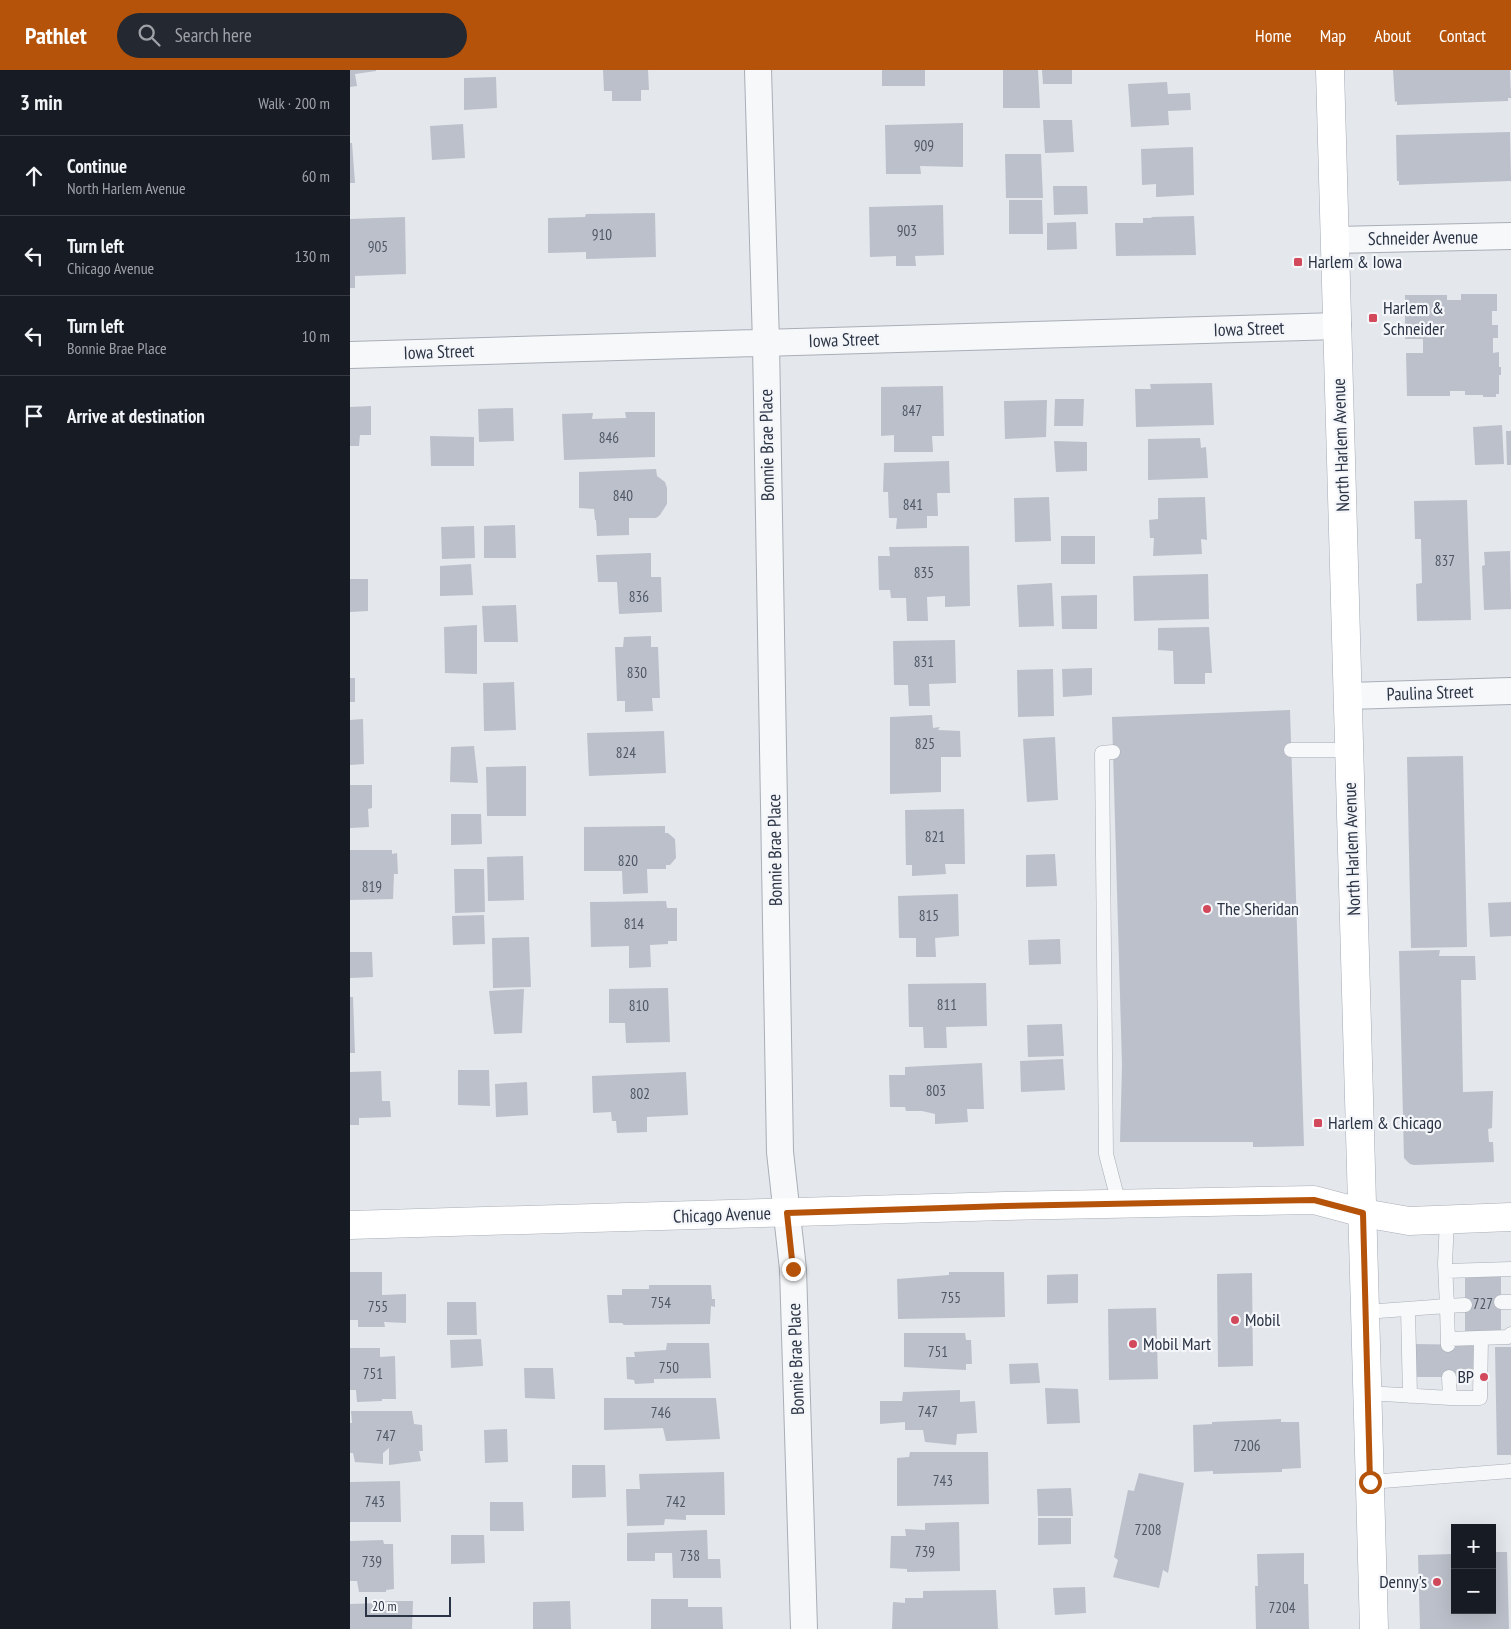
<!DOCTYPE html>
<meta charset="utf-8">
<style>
:root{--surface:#171b24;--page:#242831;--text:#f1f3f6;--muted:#9ea1a6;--line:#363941;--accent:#b45309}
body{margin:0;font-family:"PT Sans Narrow",sans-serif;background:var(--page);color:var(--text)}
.controls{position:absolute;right:15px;bottom:15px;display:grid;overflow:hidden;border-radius:0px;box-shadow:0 5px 20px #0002}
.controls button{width:45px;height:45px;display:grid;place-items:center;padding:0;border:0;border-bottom:1px solid var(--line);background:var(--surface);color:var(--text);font:25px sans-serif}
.scale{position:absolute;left:15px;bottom:12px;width:86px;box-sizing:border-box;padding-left:5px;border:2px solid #2b3445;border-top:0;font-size:14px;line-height:18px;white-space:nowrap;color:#2b3445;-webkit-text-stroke:4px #f4f6f9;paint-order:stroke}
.stop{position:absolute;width:15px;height:15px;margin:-11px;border:4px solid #b45309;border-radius:50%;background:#fff}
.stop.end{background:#b45309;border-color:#fff;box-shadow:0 1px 5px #0008}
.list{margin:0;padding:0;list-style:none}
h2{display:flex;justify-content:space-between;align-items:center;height:65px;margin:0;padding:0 20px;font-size:21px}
h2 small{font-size:16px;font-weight:400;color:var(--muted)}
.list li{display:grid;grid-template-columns:32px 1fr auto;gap:15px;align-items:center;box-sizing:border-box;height:80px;padding:0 20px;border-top:1px solid var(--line)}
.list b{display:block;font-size:19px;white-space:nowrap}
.list p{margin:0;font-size:16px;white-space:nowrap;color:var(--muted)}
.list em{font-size:16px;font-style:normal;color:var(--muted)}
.icon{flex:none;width:28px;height:28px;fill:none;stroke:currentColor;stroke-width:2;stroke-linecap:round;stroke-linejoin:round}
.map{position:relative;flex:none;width:1161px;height:1559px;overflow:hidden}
header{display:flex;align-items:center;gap:30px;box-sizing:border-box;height:70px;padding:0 25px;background:var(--accent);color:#fff}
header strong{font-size:24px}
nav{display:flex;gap:28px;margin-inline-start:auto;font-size:18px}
.search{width:350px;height:45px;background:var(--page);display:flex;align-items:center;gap:12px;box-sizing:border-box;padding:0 18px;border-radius:28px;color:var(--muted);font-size:19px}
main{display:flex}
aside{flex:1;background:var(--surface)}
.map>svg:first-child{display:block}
.building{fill:#bbc0ca}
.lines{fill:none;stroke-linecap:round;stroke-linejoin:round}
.service-casing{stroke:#a9aeb7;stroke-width:15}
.minor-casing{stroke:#a9aeb7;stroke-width:28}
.secondary-casing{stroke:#a9aeb7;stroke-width:29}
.primary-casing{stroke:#a3abb8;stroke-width:29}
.service{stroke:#f7f8fa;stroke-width:14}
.minor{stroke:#f7f8fa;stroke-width:26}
.secondary{stroke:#fff;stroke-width:28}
.primary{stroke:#fff;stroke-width:28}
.route{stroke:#b45309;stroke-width:6}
.poi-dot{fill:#d1495b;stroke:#f4f6f9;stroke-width:2}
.labels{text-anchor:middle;stroke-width:4.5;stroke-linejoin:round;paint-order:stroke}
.number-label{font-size:15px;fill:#4f5766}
.street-label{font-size:18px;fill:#2b3445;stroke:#f4f6f9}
.poi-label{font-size:18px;fill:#2b3445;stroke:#f4f6f9;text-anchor:start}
</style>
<header>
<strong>Pathlet</strong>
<div class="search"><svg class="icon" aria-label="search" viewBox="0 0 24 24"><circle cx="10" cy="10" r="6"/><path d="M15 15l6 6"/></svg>Search here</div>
<nav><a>Home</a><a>Map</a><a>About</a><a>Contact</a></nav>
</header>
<main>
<aside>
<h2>3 min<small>Walk · 200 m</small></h2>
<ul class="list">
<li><svg class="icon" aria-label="ahead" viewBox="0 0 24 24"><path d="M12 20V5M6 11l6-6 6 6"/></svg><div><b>Continue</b><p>North Harlem Avenue</p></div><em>60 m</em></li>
<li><svg class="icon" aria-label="left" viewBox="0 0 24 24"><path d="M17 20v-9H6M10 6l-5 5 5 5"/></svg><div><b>Turn left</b><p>Chicago Avenue</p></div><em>130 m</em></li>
<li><svg class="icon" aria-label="left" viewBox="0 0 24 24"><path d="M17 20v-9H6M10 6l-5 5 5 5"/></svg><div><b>Turn left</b><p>Bonnie Brae Place</p></div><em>10 m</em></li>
<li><svg class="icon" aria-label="arrive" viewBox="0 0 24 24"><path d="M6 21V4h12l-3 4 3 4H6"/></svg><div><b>Arrive at destination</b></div></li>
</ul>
</aside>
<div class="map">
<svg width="1161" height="1559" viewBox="0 0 1161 1559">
<rect width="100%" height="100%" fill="#e4e7ec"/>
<path class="building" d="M0,0H26V1L5,4L7,16L0,17Z
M253,0H298L299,20H291V31H262V21H254Z
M532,0H575V16H532Z
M653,0H688L690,38H653Z
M692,0H722V14H693Z
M1043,0H1160L1161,28H1158V31L1047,35V31L1045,32Z
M146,7L147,38L114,40V8Z
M817,12L818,24L840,23L841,40L818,41L819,55L781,57L778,14Z
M693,50H722L724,82L695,83Z
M613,53V97L570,96L571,104H536L535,55Z
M113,54L115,88L82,90L80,56Z
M1160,62L1161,111L1049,115V111H1047L1046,65Z
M0,73H2L5,113H0Z
M843,77L844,125L806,127V114L792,115L791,79Z
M655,84H691L693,128H656Z
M703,116H737L738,144L704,145Z
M659,130H692L693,164H659Z
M593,135L594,185L565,186L566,196H546V186L520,187L519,137Z
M305,143L306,187L236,189V182L198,183V148L235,147L236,144Z
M844,146L846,185L766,186L765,153H793V148H802L801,147Z
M55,147L56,204L5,206V218H0V149Z
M726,152L727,179L697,180V153Z
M1111,224H1147V241H1142V255H1148V268H1143V283L1149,282V297H1151V305H1149V324H1146V327H1133V325H1115V321H1100V326H1057L1056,283H1073V269H1055V225H1097V230H1111Z
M862,313L864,355L786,357L785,319H801L800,314Z
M593,316L594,366H582L583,382H544V365L531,366V317Z
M705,329H734L733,356H704Z
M697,330L696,367L655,369L654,331Z
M21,336V365H10L9,376H0V337Z
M163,338L164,371L129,372L128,339Z
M275,342H305V387L214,390L212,344L243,343L242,349L276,348Z
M1152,355L1154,394L1125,395L1123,357Z
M1156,361H1161V395H1157Z
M80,366L124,367V396H81Z
M850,368L851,378L856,377L858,408L798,410V369Z
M704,371L737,372V401L706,402Z
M599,391L600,423H587L588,446H577V458L546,459L547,448H539L538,422H533L534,393Z
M306,399L307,406L315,412L317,418V434L310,445L306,448H279V465L247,466L246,450H245L244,439L229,438V402Z
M699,427L701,471L665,472L664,428Z
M855,427L857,470L851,469L852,484L803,486L804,468H800L799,450L808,449V428Z
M1117,430L1121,550L1067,551L1066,514L1072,513L1071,469H1065L1064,431Z
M165,455L166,488H134V456Z
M124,456L125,488L92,489L91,457Z
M711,466H745V494H711Z
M619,476L620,536L595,537V526L577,527L578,551H557L556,528H541L540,520H529L528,486H540L539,477Z
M1160,481L1161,539L1134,540L1132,496L1135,495L1134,482Z
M301,483V507H311L312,542L269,544L267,512H248L246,485Z
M121,494L123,525L90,526V496Z
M858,504L859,549L784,551L783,506Z
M0,509H18V541L0,542Z
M702,513L704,556L669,557L667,515Z
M747,525V559H712L711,526Z
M166,535L168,572H134L132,536Z
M127,555V604L95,603L94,557Z
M859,557L862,603H855V614H824L823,581L808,580V558Z
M301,566V577H308L310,628H302L303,641L275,642V631H267L265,577H273L274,567Z
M605,570L606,613L579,614L580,636H559L558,615H544L543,571Z
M742,598V625L713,627L712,599Z
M703,599L704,646L668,647L667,600Z
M0,608H5V632H0Z
M164,612L166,660L134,661L133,613Z
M940,640L954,1076L903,1077V1072H770L772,995L762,647Z
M582,645L583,658L590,657L588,660L610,661L611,687H591V722L540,724V647Z
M13,649L14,694L0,695V650Z
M314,661L316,703L239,706L237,663Z
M705,667L708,730L677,732L673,669Z
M124,676L128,713L100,712L101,677Z
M1113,686L1117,877L1061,878L1057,687Z
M176,696V746H137L136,697Z
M0,715H22V738L18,739L19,757L0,758Z
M614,739L615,794H595L596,804L562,806V795H556L555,740Z
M101,744H131L132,774L101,775Z
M315,756V763H318L325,769L326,788L320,795H316V799H297L298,823L273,824L272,801H234V757Z
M0,780H42V784L47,783L48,804H44L43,829L0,830Z
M705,784L707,816L676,817V785Z
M173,786L174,830L138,831L137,787Z
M104,799H134L135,842L105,843Z
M608,824L609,866L585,868L586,887H566V868H549L548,826Z
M316,831L317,838H327V871H318V874L300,875L301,897L279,898V876L241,877L240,832Z
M1161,832V866L1140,867L1138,833Z
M134,845L135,874L103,875L102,846Z
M179,867L181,917L143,918L142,868Z
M710,869L711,894L679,895L678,870Z
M1090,880L1089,886H1125L1126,910H1111L1113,1022L1143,1021L1142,1058L1138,1059L1139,1072H1143L1144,1092L1064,1095L1060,1094L1054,1088L1049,881Z
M0,882H22L23,907L0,908Z
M636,913L637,956L596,957L597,978H574L573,957H559L558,914Z
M318,918L320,972L276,973L275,953H259V919Z
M174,919L172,963L144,964L139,921Z
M0,927H3L5,983H0Z
M712,954L714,986L678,987L677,955Z
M713,989L715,1020L671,1022L670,991Z
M632,993L634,1039H617L618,1052L585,1054V1044L572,1041H556L555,1037H540L539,1005H555V997Z
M108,1000H139L140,1036L108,1035Z
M31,1001L32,1031H40L41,1047L9,1048V1055H0V1002Z
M336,1002L338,1045L297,1047V1062L267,1063L266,1051H262L261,1042L243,1043L242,1006Z
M177,1012L178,1045L146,1047L145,1014Z
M0,1202H32V1225L56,1224V1253L34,1252L35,1257H8V1250H0Z
M599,1202H654L655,1247L548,1249L547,1209L599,1205Z
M902,1203L903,1296L868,1297L867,1204Z
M1151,1203V1264L1115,1265V1204Z
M728,1204V1233L697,1234V1205Z
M299,1215H361L362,1229H365V1237L361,1236L360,1254L274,1255L272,1253H259L257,1225H272V1219H299Z
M97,1232H126L127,1265H97Z
M806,1238L808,1309L759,1310L758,1239Z
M554,1263H615L616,1270H621L622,1294H616V1300L554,1297Z
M131,1269L133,1296L101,1298L100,1270Z
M317,1273H359L361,1308L304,1309V1313L285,1314L284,1310L277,1309L276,1287H285L284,1282L316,1280Z
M1064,1274L1126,1275V1307H1064Z
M1145,1277H1161V1385H1147Z
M0,1278H30V1287L45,1286L46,1329H32V1331L7,1332L6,1320H0Z
M688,1293L690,1313L660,1314L659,1294Z
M174,1298H203L205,1329L175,1328Z
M695,1318L728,1319L730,1353L697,1354Z
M610,1320V1332L625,1331L627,1363L607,1364L606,1375L575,1372L573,1360H555V1352L530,1354V1331H552L553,1322Z
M254,1328H366L370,1369L316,1371L313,1358L254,1360Z
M1,1341H62L64,1354L72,1355L73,1381H69L71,1391L39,1395V1378L33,1383V1394L5,1392L3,1383H0V1353H2Z
M931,1349V1352H949L951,1398L932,1399V1402L863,1404V1401L844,1402L843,1355L862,1354V1352Z
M157,1359L158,1392L135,1393L134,1360Z
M560,1382H638L639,1434L547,1436V1388L559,1387Z
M222,1395H255L256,1427L222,1428Z
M374,1402L375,1445H336V1450L315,1449L314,1455L277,1456L276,1419H290L289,1404Z
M789,1403L834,1413L818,1503L813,1500L809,1518L763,1507L768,1490L764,1487L778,1420L784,1421Z
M50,1411L51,1452H0V1412Z
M721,1418L723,1446H688L687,1419Z
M140,1432H173L174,1461H140Z
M688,1448H721V1474L688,1475Z
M609,1452L610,1501L557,1502V1499L540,1498L541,1466H556L555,1459L575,1460V1453Z
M357,1460L358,1489H370L371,1508H323L322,1483H305V1491H277V1463Z
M101,1465H134L135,1493L101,1494Z
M33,1470L34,1474H43L44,1519L36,1520V1522H9L7,1511H0V1471Z
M1142,1482H1157L1159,1559H1070L1068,1485L1105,1484V1540H1142Z
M954,1483V1514H958L959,1559H906L905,1516H908L907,1484Z
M735,1517L736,1543L705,1545L703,1518Z
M646,1520L648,1559H542L543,1532L555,1533V1528H573V1521Z
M301,1529H338V1537H372L373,1559H301Z
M31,1531H63L62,1559H0V1534L31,1533Z
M220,1531L221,1559H183V1532Z"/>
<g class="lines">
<g class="service-casing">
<path id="service" d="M941,680H1000
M763,682L752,683L756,1084L769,1134
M1096,1201L1161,1199
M1151,1232H1161
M1058,1239L1060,1326
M1015,1242L1097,1236L1095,1194L1097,1149
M1098,1269L1158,1267L1161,1264
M1098,1275L1097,1236L1115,1235
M1017,1323L1100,1328L1099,1307
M1100,1328H1130L1131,1268
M1020,1412L1161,1401"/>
</g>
<g class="minor-casing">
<path id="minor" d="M408,0L416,273L430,1082L443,1199L454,1559
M985,170L1161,166
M0,285L988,256
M998,626L1161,621"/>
</g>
<g class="secondary-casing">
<path id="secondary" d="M0,1155L655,1136L964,1130L1013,1143L1059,1151L1161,1147"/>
</g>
<g class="primary-casing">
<path id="primary" d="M980,0L1024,1559"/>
</g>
<use href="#service" class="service"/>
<use href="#minor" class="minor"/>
<use href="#secondary" class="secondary"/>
<use href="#primary" class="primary"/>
</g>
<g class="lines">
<path class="route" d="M443,1199L437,1143L655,1136L964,1130L1013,1143L1020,1412"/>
</g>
<g class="poi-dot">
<rect x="943" y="187" width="10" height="10" rx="2.5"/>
<rect x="1018" y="243" width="10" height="10" rx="2.5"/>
<circle cx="857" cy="839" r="5"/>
<rect x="963" y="1048" width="10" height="10" rx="2.5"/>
<circle cx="885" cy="1250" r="5"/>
<circle cx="783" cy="1274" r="5"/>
<circle cx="1134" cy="1307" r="5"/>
<circle cx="1087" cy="1512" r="5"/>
</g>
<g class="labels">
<g class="number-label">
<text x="574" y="81">909</text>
<text x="557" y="166">903</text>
<text x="252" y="170">910</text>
<text x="28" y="182">905</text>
<text x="562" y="346">847</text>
<text x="259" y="373">846</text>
<text x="273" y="431">840</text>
<text x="563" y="440">841</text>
<text x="1095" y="496">837</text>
<text x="574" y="508">835</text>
<text x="289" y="532">836</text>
<text x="574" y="597">831</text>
<text x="287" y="608">830</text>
<text x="575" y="679">825</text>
<text x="276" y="688">824</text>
<text x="585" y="772">821</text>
<text x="278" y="796">820</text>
<text x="22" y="822">819</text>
<text x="579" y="851">815</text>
<text x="284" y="859">814</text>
<text x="597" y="940">811</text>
<text x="289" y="941">810</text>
<text x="586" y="1026">803</text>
<text x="290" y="1029">802</text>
<text x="601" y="1233">755</text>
<text x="311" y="1238">754</text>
<text x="1133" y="1239">727</text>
<text x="28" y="1242">755</text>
<text x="588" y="1287">751</text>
<text x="319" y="1303">750</text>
<text x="23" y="1309">751</text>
<text x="578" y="1347">747</text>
<text x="311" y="1348">746</text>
<text x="36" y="1371">747</text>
<text x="897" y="1381">7206</text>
<text x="593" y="1416">743</text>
<text x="25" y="1437">743</text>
<text x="326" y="1437">742</text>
<text x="798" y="1465">7208</text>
<text x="575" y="1487">739</text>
<text x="340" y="1491">738</text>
<text x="22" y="1497">739</text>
<text x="932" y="1543">7204</text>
</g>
<g class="street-label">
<text transform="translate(1073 168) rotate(-1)" y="6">Schneider Avenue</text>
<text transform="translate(899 259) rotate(-2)" y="6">Iowa Street</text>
<text transform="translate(494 270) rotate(-2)" y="6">Iowa Street</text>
<text transform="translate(89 282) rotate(-2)" y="6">Iowa Street</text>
<text transform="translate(417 375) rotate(-91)" y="6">Bonnie Brae Place</text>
<text transform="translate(991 375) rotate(-92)" y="6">North Harlem Avenue</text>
<text transform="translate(1080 623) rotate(-2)" y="6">Paulina Street</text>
<text transform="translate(1002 779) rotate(-92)" y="6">North Harlem Avenue</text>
<text transform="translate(425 780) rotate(-91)" y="6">Bonnie Brae Place</text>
<text transform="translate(372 1145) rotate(-2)" y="6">Chicago Avenue</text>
<text transform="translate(446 1289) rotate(-92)" y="6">Bonnie Brae Place</text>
</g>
<g class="poi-label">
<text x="958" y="198">Harlem &amp; Iowa</text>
<text x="1033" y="244">Harlem &amp;<tspan x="1033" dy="21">Schneider</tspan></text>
<text x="867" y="845">The Sheridan</text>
<text x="978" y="1059">Harlem &amp; Chicago</text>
<text x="895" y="1256">Mobil</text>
<text x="793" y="1280">Mobil Mart</text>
<text x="1124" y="1313" text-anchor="end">BP</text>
<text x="1077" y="1518" text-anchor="end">Denny's</text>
</g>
</g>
</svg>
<div class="controls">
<button>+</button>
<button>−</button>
</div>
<div class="scale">20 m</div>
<div class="stop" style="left:1020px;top:1412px"></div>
<div class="stop end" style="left:443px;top:1199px"></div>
</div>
</main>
